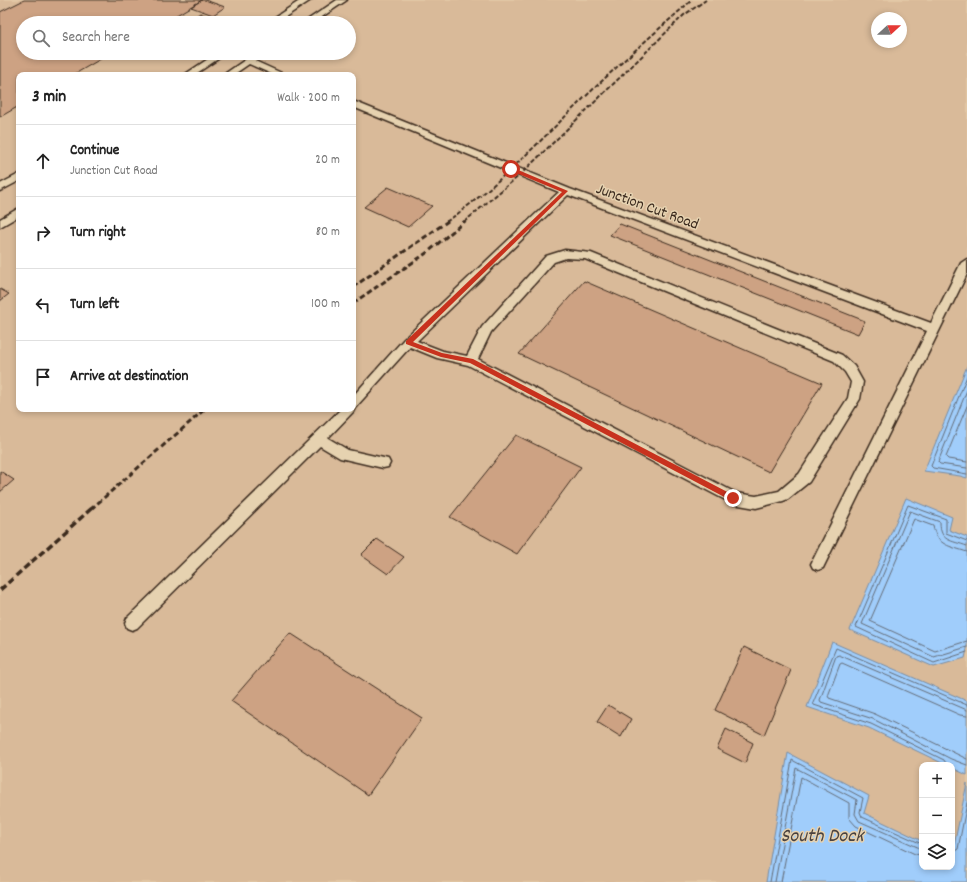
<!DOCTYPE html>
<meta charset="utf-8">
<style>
:root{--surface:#fff;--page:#f6f6f6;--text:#222;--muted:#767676;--line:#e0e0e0}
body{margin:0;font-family:Dekko,sans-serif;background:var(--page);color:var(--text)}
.controls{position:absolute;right:12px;bottom:12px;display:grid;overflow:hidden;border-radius:8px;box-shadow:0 2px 6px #0003}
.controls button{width:36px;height:36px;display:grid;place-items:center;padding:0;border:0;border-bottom:1px solid var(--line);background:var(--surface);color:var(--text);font:20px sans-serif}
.compass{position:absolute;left:871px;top:12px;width:36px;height:36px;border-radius:50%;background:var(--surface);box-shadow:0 2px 6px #0003;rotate:69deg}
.stop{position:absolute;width:12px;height:12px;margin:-9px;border:3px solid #c8321e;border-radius:50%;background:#fff}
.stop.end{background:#c8321e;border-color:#fff;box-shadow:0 1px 4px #0008}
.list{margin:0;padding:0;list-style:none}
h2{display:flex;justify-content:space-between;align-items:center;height:52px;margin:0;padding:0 16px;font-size:17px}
h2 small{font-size:13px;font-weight:400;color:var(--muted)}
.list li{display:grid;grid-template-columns:26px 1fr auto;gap:12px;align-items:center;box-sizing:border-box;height:72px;padding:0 16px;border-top:1px solid var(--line)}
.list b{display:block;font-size:15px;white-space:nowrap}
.list p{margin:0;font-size:13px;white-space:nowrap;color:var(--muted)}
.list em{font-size:13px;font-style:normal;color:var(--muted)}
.icon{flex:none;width:22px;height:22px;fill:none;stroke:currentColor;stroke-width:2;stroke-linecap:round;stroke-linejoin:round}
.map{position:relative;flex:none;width:967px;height:882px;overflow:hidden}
.search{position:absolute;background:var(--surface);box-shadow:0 2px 6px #0003;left:16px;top:16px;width:340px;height:44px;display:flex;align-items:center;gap:10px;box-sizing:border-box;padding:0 14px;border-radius:22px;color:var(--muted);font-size:15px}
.panel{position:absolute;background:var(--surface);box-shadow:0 2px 6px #0003;left:16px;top:72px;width:340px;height:340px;border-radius:8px}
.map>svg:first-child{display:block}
.built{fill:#d9ba99;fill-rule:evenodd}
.water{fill:#a0cdfb;stroke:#788ca3}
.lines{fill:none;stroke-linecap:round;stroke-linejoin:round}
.shore{stroke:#636b76;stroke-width:1}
.building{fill:#cda283;stroke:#3b2a1e}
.lane-casing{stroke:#3b2a1e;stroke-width:3}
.lane{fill:#e6d2b0;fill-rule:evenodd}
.rail-far2{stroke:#3b2a1e;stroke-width:2;stroke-dasharray:4.5 2;stroke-linecap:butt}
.rail-far1{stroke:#3b2a1e;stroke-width:3;stroke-dasharray:5.5 3;stroke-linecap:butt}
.rail{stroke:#3b2a1e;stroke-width:3.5;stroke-dasharray:7 3.5;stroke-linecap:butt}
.route{fill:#c8321e}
.labels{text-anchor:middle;stroke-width:3;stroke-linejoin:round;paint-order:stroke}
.street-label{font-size:16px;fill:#3b2a1e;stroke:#e6d2b0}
.near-water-label{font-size:20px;font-style:italic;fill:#4a423f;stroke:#e6d2b0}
</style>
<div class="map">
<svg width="967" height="882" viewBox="0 0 967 882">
<rect width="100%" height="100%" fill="#e3c8a6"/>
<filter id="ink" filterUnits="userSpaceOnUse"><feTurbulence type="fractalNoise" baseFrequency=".025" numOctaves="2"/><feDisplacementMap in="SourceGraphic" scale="8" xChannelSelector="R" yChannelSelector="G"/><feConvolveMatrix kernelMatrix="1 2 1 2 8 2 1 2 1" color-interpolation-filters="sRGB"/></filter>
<g filter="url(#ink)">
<path class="built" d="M0,0H967V882H0ZM877,18H901V42H877ZM23,23H349V53H23ZM19,75H353V409H19ZM922,765H952V867H922Z"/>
<path class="water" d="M967,366V478L960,476L924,471Z
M906,498L952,517L949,530L967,537V649L965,658L934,667L850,630Z
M832,642L967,701V775L952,768V765H946L869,728L807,707Z
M788,753L869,796L864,813L922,841V867H952V855L967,783V882H766Z"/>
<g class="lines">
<path class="shore" d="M967,376L931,466L933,468L967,474
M967,390L938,462L940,464L967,468
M967,406L946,457L948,459L967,462
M967,541L946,533V519L908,505L856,627L934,663L967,652
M967,546C951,540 940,542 940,522L910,511L862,624L934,657L967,647
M967,552C950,546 937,546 933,526L914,519L870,621L935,651L967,641
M967,710L839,655L836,656L820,700L821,702L873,719L951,759L967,765
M967,716L960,715L842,663L840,664L828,696L829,698L875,714L967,759
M947,765L944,760L871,724L814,705L813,703L836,648L967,705
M952,853L958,849L967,803
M770,882L792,760L863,798L860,812L862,817L922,844
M775,882L796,768L857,800L855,814L859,821L922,849
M781,882L801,777L849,803V818L856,826L915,854L922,855"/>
</g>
<path class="building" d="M24,0H202L163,23H23V53H111L73,75H19V106L0,117V12Z
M202,0H205L225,7L213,15L191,7Z
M200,13L212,18L203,23H174L179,20L174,19L183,14L193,18Z
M388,187L432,206L408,227L364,207Z
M620,224L865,321L858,334L610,235Z
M584,281L822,383L769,472L519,354Z
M0,289L9,294L0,301Z
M516,435L581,467L517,554L450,517Z
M0,471L14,480L0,492Z
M377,539L404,557L388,574L361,555Z
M290,633L422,718L368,795L231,701Z
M744,647L791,670L764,735L715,710Z
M608,705L631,719L621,737L597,722Z
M726,729L753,743L745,763L717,749Z"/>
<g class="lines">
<g class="lane-casing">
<path id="lane" d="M301,0H311L276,23H266Z
M337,0H347L313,23H303Z
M217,53H227L194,75H184Z
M255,53H265L255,61L286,75H274L249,64L233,75H223Z
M353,101L570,189L931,323L961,263L967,259V274L823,568L818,570L813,568L811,564L927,331L568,195L417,341L443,351L467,356L482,327L546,256L565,250L591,253L842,355L854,366L863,382L860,399L809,482L788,499L783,501L756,508L733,504L468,365L437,358L410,347L355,408L353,412L328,438L348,450L388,459L390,463L388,467L383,468L340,458L320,446L137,628L132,630L127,628L125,623L127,618L341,409H353V396L404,339L559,192L353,107ZM566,258L585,259L834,361L845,372L851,382L848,398L799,474L779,491L756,496L736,493L478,359L491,332L554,262Z
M19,174V181L0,191V184Z
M19,208V216L0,227V219Z"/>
</g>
<use href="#lane" class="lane"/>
<path class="rail-far2" d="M446,222C495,188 537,144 580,102C616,67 654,33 692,0
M464,222L521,174L684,15L706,0"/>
<path class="rail-far1" d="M353,287L448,221
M353,303L428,252L465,221
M91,509L205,409"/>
<path class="rail" d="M0,590L92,508"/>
</g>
</g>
<path class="route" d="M511,167L568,191L413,342L442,353L473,359L735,496V500H730L470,363L441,357L406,344V341L562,192L509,170Z"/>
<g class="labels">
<g class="street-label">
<text transform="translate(648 205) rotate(20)" y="6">Junction Cut Road</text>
</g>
<g class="near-water-label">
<text x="822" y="841">South Dock</text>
</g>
</g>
</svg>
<div class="controls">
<button>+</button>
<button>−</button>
<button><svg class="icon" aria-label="layers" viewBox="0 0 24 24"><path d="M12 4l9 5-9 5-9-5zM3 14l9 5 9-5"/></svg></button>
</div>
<svg class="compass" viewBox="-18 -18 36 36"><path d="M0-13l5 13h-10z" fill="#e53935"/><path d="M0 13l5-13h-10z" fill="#767676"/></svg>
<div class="stop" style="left:511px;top:169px"></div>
<div class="stop end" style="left:733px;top:498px"></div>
<div class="search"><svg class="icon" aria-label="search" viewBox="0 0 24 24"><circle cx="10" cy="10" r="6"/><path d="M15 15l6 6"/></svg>Search here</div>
<section class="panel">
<h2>3 min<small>Walk · 200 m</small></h2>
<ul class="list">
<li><svg class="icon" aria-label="ahead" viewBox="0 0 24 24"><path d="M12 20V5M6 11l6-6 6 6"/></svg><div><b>Continue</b><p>Junction Cut Road</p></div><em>20 m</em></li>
<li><svg class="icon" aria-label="right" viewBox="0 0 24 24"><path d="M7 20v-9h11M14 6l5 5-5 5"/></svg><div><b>Turn right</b></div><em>80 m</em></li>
<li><svg class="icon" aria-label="left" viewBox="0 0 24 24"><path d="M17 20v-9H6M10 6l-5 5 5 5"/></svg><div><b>Turn left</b></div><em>100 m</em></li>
<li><svg class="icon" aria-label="arrive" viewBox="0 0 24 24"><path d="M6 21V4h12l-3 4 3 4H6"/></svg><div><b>Arrive at destination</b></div></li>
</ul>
</section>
</div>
